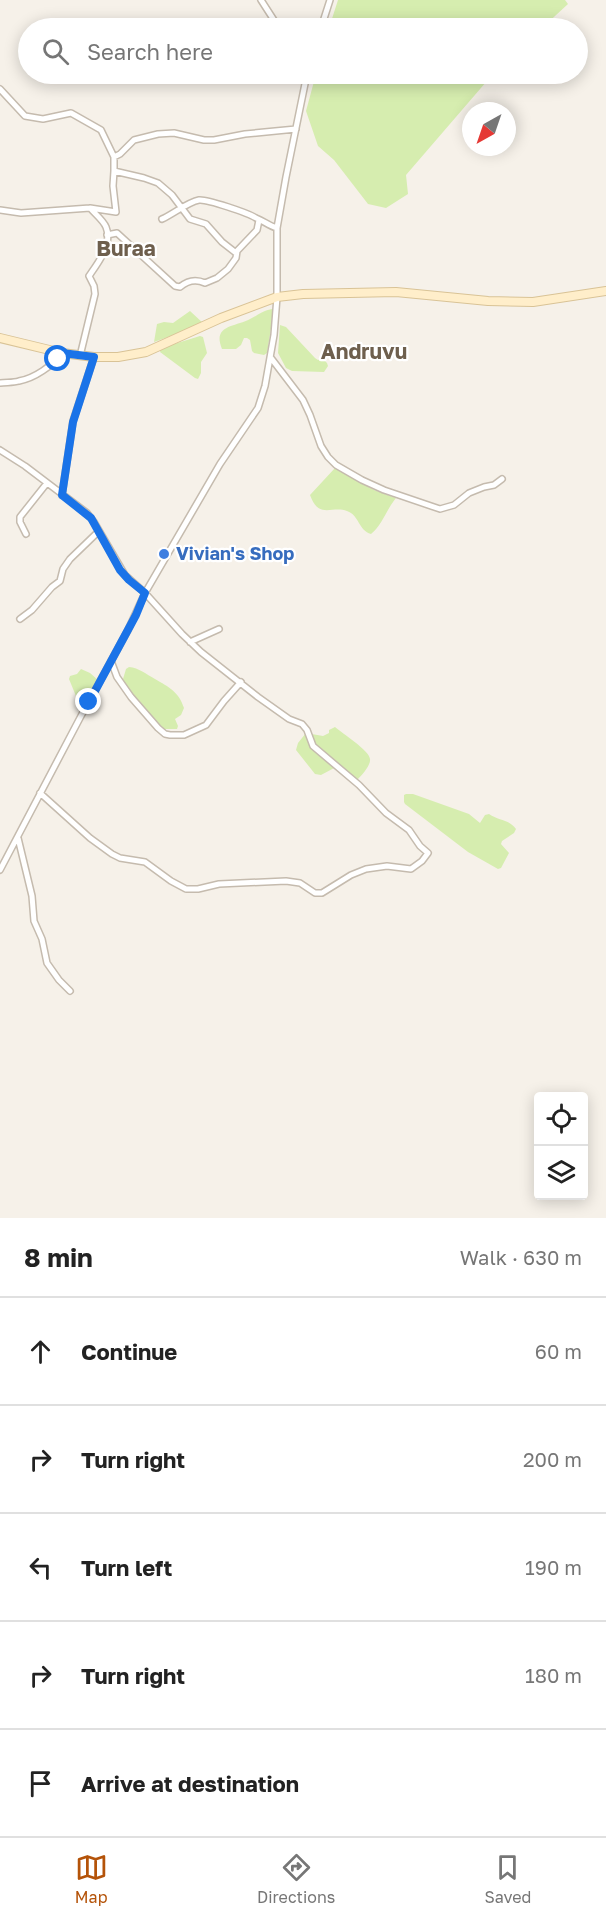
<!DOCTYPE html>
<meta charset="utf-8">
<style>
:root{--surface:#fff;--page:#f6f6f6;--text:#222;--muted:#767676;--line:#e0e0e0;--accent:#b45309}
body{margin:0;font-family:"Golos Text",sans-serif;background:var(--page);color:var(--text)}
.controls{position:absolute;right:18px;bottom:18px;display:grid;overflow:hidden;border-radius:6px;box-shadow:0 3px 15px #0003}
.controls button{width:54px;height:54px;display:grid;place-items:center;padding:0;border:0;border-bottom:2px solid var(--line);background:var(--surface);color:var(--text);font:30px sans-serif}
.compass{position:absolute;left:462px;top:102px;width:54px;height:54px;border-radius:50%;background:var(--surface);box-shadow:0 3px 15px #0003;rotate:220deg}
.stop{position:absolute;width:18px;height:18px;margin:-14px;border:4px solid #1a73e8;border-radius:50%;background:#fff}
.stop.end{background:#1a73e8;border-color:#fff;box-shadow:0 2px 6px #0008}
.list{margin:0;padding:0;list-style:none}
h2{display:flex;justify-content:space-between;align-items:center;height:78px;margin:0;padding:0 24px;font-size:26px}
h2 small{font-size:20px;font-weight:400;color:var(--muted)}
.list li{display:grid;grid-template-columns:39px 1fr auto;gap:18px;align-items:center;box-sizing:border-box;height:108px;padding:0 24px;border-top:2px solid var(--line)}
.list b{display:block;font-size:22px;white-space:nowrap}
.list em{font-size:20px;font-style:normal;color:var(--muted)}
.icon{flex:none;width:33px;height:33px;fill:none;stroke:currentColor;stroke-width:2;stroke-linecap:round;stroke-linejoin:round}
.map{position:relative;flex:none;width:606px;height:1218px;overflow:hidden}
.search{position:absolute;background:var(--surface);box-shadow:0 3px 15px #0003;left:18px;right:18px;top:18px;height:66px;display:flex;align-items:center;gap:15px;box-sizing:border-box;padding:0 21px;border-radius:33px;color:var(--muted);font-size:22px}
.sheet{height:618px;background:var(--surface)}
nav{display:flex;justify-content:space-around;align-items:center;box-sizing:border-box;height:84px;border-top:2px solid var(--line);background:var(--surface);font-size:16px;color:var(--muted)}
nav a{display:grid;justify-items:center;gap:3px}
nav .on{color:var(--accent)}
.map>svg:first-child{display:block}
.green{fill:#d6edaf}
.lines{fill:none;stroke-linecap:round;stroke-linejoin:round}
.street-casing{stroke:#c5bbae;stroke-width:8}
.secondary-casing{stroke:#d9c396;stroke-width:10}
.street{stroke:#fff;stroke-width:5}
.secondary{stroke:#ffeeca;stroke-width:8}
.route{stroke:#1a73e8;stroke-width:8}
.shop-dot{fill:#3f7fe0;stroke:#fff;stroke-width:2}
.labels{text-anchor:middle;stroke-width:4.5;stroke-linejoin:round;paint-order:stroke}
.shop-label{font-size:18px;font-weight:bold;fill:#366cbe;stroke:#fff;text-anchor:start}
.quarter-label{font-size:21px;font-weight:bold;fill:#6e5f4d;stroke:#fff}
</style>
<div class="map">
<svg width="606" height="1218" viewBox="0 0 606 1218">
<rect width="100%" height="100%" fill="#f6f1e9"/>
<path class="green" d="M338,0H565L568,4L542,28H329Z
M316,74H493L406,175L408,194L386,208L368,204L334,160L318,146L306,111Z
M272,309L274,310L267,353L264,355L254,353L252,351L250,340L247,338H244L241,345L236,349H222C212,325 235,327 250,319C259,315 261,311 272,309Z
M190,311L204,324L154,342L157,324L164,322L173,323Z
M280,325L286,327L315,358L318,360L322,358L327,363L328,366L324,372L292,371L286,368L278,353Z
M200,336L203,337L207,353L201,362V373L198,379L195,378L160,352L161,348Z
M335,468L374,490L396,498C386,510 383,524 371,534C359,531 359,515 347,511C332,505 319,520 310,495Z
M129,667C139,668 146,674 155,679C169,687 179,692 184,708L181,715L175,719L178,726L177,729H163L158,726L128,691L123,679L126,669Z
M81,669L90,673L98,680L87,704L84,705L78,701L69,679L70,676L77,674Z
M335,727C342,733 370,751 370,759C371,765 362,775 358,779L355,780L336,767L321,775L315,774L296,750L298,743L306,733L323,736L329,733V730Z
M406,794H413L469,814L480,823L485,815L489,814C499,821 509,819 516,829L514,833L502,841L501,844L509,853L501,868L498,869L468,852L405,804L404,802V795Z"/>
<g class="lines">
<g class="street-casing">
<path id="street" d="M261,0L279,28
M321,28L330,0
M0,89L25,116L43,119L71,113L101,130L114,157L120,154L134,140L158,134L174,133L204,140H214L245,134L296,129
M114,157V171L144,178L158,183L172,195L190,219L206,224L222,242L236,253
M90,208L116,212L113,186L114,171
M0,210L21,213L90,208C95,214 103,220 106,227C113,244 98,263 89,276L94,286L95,294L80,356
M162,219C173,214 188,202 199,200C207,199 248,213 256,218C264,221 269,226 277,228
M107,235L117,233L175,286L180,287C187,281 196,279 205,283L217,278L228,269L236,258L237,251L257,230L259,220
M271,358L303,400L310,415L321,446L328,457L336,465L362,480L384,490L440,509L454,505L469,493L484,487L494,485L502,479
M0,383C6,382 13,383 19,381C35,378 52,366 62,353
M0,450L25,466L87,513L94,522L125,575L145,593L182,634L201,652L258,697L289,719L302,724L307,730L313,746L359,785L386,813L409,830L420,846L428,853L422,861L411,869L387,866L366,869L351,875L322,893H315L300,883L286,881L219,884L198,889H186L171,881L145,862L120,858L112,854L90,838L40,793
M62,495L73,421L94,357
M26,534L20,522V517L47,483
M20,619L32,610L52,587L60,581L63,569L70,559L99,531
M190,642L219,629
M111,661L117,677L131,697L158,728L165,734L170,735H184L206,725L224,701L241,682
M18,838L32,896L34,921L42,939L47,963L59,980L70,991
M0,870L81,716L128,630L145,593L220,464L258,408L265,386L274,335L277,297V228L286,177L307,74"/>
</g>
<g class="secondary-casing">
<path id="secondary" d="M0,338L62,353L94,357H118L146,352L221,318L277,297L303,294L396,292L488,301L533,302L606,291"/>
</g>
<use href="#street" class="street"/>
<use href="#secondary" class="secondary"/>
</g>
<g class="lines">
<path class="route" d="M58,359L62,353L94,357L73,422L62,495L91,518L120,570L129,580L145,593L136,615L89,702"/>
</g>
<circle class="shop-dot" cx="164" cy="554" r="6"/>
<g class="labels">
<g class="shop-label">
<text x="176" y="560">Vivian's Shop</text>
</g>
<g class="quarter-label">
<text x="126" y="256">Buraa</text>
<text x="364" y="359">Andruvu</text>
</g>
</g>
</svg>
<div class="controls">
<button><svg class="icon" aria-label="locate" viewBox="0 0 24 24"><circle cx="12" cy="12" r="6"/><path d="M12 2v4M12 18v4M2 12h4M18 12h4"/></svg></button>
<button><svg class="icon" aria-label="layers" viewBox="0 0 24 24"><path d="M12 4l9 5-9 5-9-5zM3 14l9 5 9-5"/></svg></button>
</div>
<svg class="compass" viewBox="-18 -18 36 36"><path d="M0-13l5 13h-10z" fill="#e53935"/><path d="M0 13l5-13h-10z" fill="#767676"/></svg>
<div class="stop" style="left:58px;top:359px"></div>
<div class="stop end" style="left:89px;top:702px"></div>
<div class="search"><svg class="icon" aria-label="search" viewBox="0 0 24 24"><circle cx="10" cy="10" r="6"/><path d="M15 15l6 6"/></svg>Search here</div>
</div>
<section class="sheet">
<h2>8 min<small>Walk · 630 m</small></h2>
<ul class="list">
<li><svg class="icon" aria-label="ahead" viewBox="0 0 24 24"><path d="M12 20V5M6 11l6-6 6 6"/></svg><div><b>Continue</b></div><em>60 m</em></li>
<li><svg class="icon" aria-label="right" viewBox="0 0 24 24"><path d="M7 20v-9h11M14 6l5 5-5 5"/></svg><div><b>Turn right</b></div><em>200 m</em></li>
<li><svg class="icon" aria-label="left" viewBox="0 0 24 24"><path d="M17 20v-9H6M10 6l-5 5 5 5"/></svg><div><b>Turn left</b></div><em>190 m</em></li>
<li><svg class="icon" aria-label="right" viewBox="0 0 24 24"><path d="M7 20v-9h11M14 6l5 5-5 5"/></svg><div><b>Turn right</b></div><em>180 m</em></li>
<li><svg class="icon" aria-label="arrive" viewBox="0 0 24 24"><path d="M6 21V4h12l-3 4 3 4H6"/></svg><div><b>Arrive at destination</b></div></li>
</ul>
</section>
<nav>
<a class="on"><svg class="icon" aria-label="map" viewBox="0 0 24 24"><path d="M3 6l6-2 6 2 6-2v14l-6 2-6-2-6 2zM9 4v14M15 6v14"/></svg>Map</a>
<a><svg class="icon" aria-label="directions" viewBox="0 0 24 24"><path d="M12 3l9 9-9 9-9-9zM9 14v-3h6M13 9l2 2-2 2"/></svg>Directions</a>
<a><svg class="icon" aria-label="saved" viewBox="0 0 24 24"><path d="M7 4h10v16l-5-4-5 4z"/></svg>Saved</a>
</nav>
